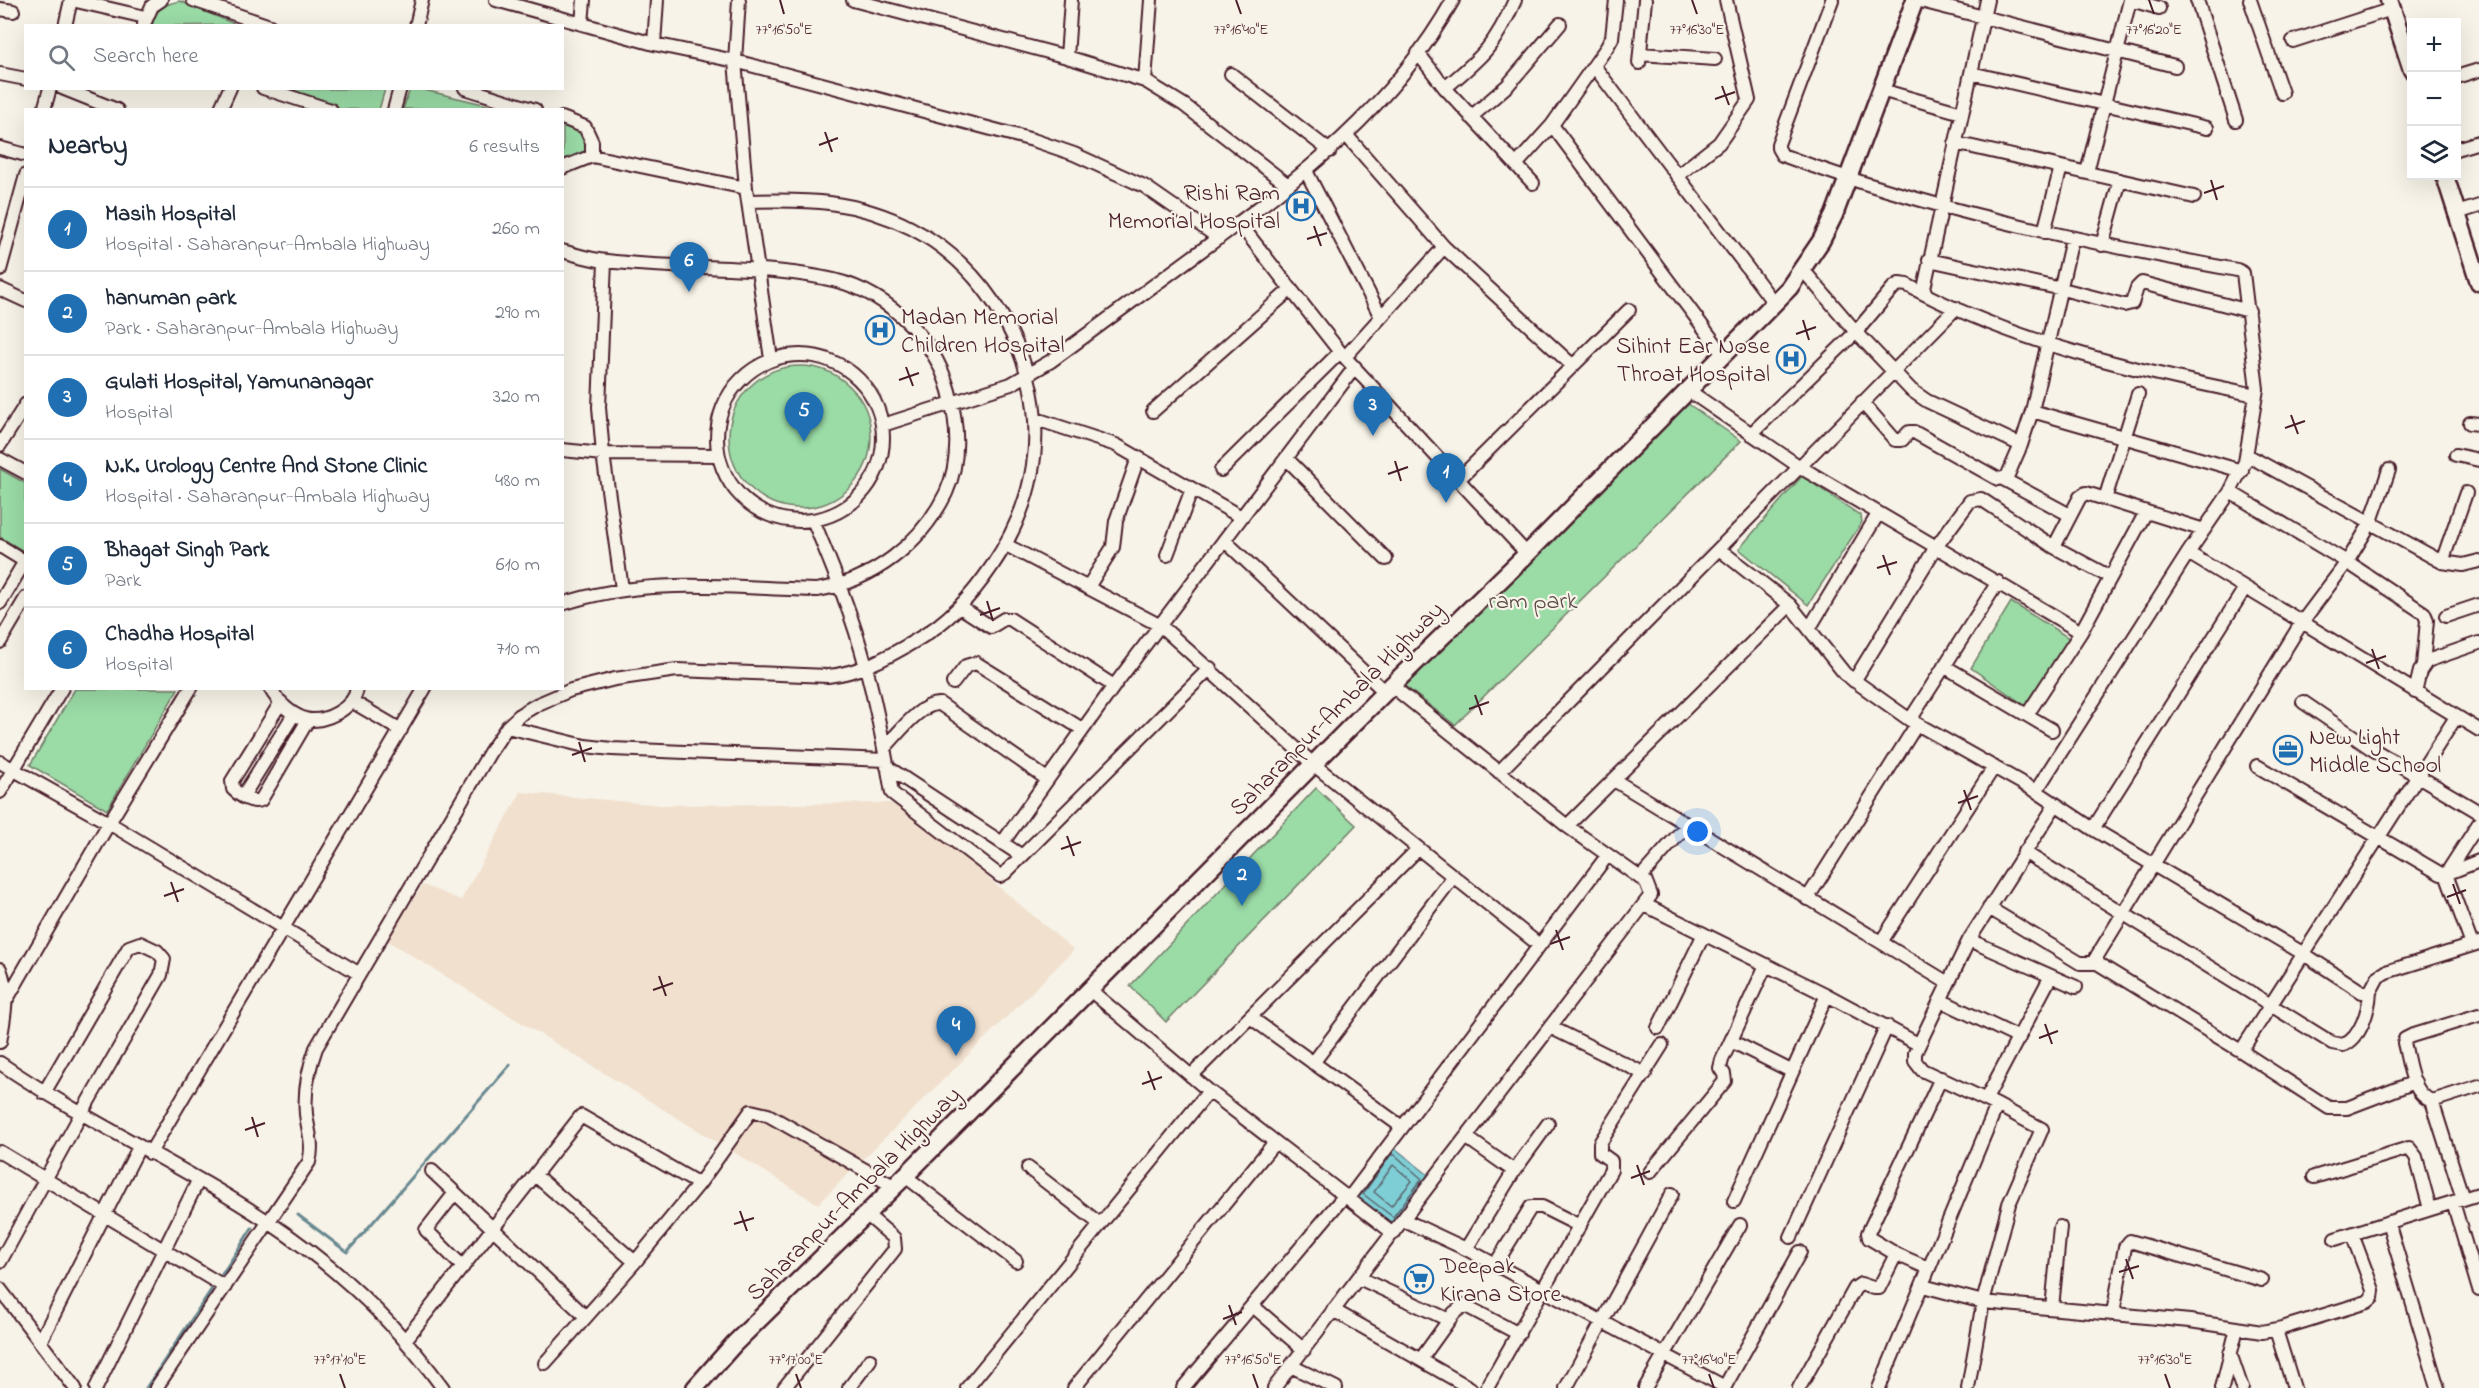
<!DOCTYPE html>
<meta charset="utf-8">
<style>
:root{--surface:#fff;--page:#f6f6f7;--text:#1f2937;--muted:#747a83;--line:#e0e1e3;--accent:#1f6fb2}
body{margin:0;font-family:"Indie Flower",sans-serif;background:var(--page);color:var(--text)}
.controls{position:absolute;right:18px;top:18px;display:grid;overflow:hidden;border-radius:0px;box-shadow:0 6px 24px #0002}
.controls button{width:54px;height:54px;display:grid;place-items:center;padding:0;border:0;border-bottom:2px solid var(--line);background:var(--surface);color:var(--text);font:30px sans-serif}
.you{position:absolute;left:1698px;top:832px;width:21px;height:21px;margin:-15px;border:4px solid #fff;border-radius:50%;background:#1a73e8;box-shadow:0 0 0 9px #1a73e833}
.badge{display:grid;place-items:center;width:39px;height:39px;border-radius:50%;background:var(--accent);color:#fff;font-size:20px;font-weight:700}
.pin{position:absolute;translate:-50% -50px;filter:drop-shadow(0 2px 3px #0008)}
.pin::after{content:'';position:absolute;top:32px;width:21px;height:18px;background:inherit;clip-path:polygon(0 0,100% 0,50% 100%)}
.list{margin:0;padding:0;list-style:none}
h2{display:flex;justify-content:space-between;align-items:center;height:78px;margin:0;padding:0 24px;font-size:26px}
h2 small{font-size:20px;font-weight:400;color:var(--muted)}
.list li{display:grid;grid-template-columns:39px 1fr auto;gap:18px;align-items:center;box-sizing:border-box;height:84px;padding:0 24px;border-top:2px solid var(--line)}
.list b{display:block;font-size:22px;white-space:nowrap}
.list p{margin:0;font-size:20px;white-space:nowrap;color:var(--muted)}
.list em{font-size:20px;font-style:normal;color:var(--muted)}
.icon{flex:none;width:33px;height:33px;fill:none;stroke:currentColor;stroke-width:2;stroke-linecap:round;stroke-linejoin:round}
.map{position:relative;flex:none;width:2479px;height:1388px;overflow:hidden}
.search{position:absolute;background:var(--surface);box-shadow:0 6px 24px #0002;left:24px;top:24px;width:540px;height:66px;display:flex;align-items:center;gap:15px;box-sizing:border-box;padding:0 21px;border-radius:0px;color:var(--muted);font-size:22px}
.panel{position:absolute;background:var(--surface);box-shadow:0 6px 24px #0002;left:24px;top:108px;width:540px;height:582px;border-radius:0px}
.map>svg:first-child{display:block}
.built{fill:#f1e0ce}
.green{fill:#9adba6;stroke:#727d68;stroke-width:1.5}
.water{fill:#7dcfd5;stroke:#698991;stroke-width:1.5}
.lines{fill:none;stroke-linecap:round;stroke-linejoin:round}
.shore{stroke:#5e656f;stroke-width:1.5}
.stream{stroke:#698991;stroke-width:3}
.street-casing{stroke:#4a1f2b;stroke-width:16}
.secondary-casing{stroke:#4a1f2b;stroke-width:21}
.street{stroke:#f7f3e8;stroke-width:12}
.secondary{stroke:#f7f3e8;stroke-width:16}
.ticks{fill:none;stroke:#4a1f2b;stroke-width:2}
.labels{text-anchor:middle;stroke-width:4.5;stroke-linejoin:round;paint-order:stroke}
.poi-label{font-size:24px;fill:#4a1f2b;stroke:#f7f3e8;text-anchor:start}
.park-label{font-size:24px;fill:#5e4e4a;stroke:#f7f3e8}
.street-label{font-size:24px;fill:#4a1f2b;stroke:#f7f3e8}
.ticks-label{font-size:15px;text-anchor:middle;fill:#4a1f2b;stroke:#f7f3e8;stroke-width:4.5;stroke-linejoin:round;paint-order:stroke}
</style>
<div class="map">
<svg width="2479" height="1388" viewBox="0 0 2479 1388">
<rect width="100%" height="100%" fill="#f7f3e8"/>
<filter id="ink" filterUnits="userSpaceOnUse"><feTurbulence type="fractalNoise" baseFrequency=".0167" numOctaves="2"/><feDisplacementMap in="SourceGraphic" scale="12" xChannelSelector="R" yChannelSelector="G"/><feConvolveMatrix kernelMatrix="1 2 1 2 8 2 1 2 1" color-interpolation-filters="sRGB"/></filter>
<g filter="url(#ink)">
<path class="built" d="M521,792L661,805L899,803L1074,950L818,1204L386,940L423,885L461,900Z"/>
<path class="green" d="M180,1L237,25L152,26C155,9 164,4 180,1Z
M273,89H385L379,110L333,109Z
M410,89H420L504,109H403Z
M563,124C582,129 585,136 588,155L563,162Z
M729 437a71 71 0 1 1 142 0a71 71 0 1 1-142 0Z
M1687,403L1741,441L1455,725L1401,683Z
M0,469L25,483V552L0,537Z
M1802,476L1861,516L1862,522L1808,605L1739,549Z
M2011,602L2069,638L2026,706L1971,668Z
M75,689H178L107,810L30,765Z
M1316,788L1356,825L1166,1022L1130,986Z"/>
<path class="water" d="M1391,1145L1432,1178L1395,1227L1354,1195Z"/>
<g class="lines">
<path class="shore" d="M1388,1159L1363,1194L1393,1217L1422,1179L1395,1155H1391
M1393,1165L1412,1181L1391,1206L1374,1192Z"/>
<path class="stream" d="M298,1215L347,1252L510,1065
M219,1279L252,1228
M146,1388L215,1284"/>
<g class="street-casing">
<path id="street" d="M72,0L145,17
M193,0L270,26
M496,0L654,44L735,61L1033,140L1074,154L1144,186L1219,238
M739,0L735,61L746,188L771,359
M853,0L1067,57L1145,81L1184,105L1288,185
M1616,0L1612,38L1607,47L1552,125L1724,355
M1832,0L1778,144V148L1782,155C1930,210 2083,242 2237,270L2243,273L2257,389L2245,462L2230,492L2188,553L2036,791
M1917,0L2175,66
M2131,0L2159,8
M2197,0L2236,120
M2250,0L2282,93
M0,9L13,11
M144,24L152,6L161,0
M582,24L584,0
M65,26L71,0
M416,26L422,0
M2293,41L2392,9
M654,44L657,0
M1418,53L1445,88L1533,183
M1640,54L1715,59
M1067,57L1071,0
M1639,63L1645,0
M1594,66L1774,303
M1971,73L2207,128
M0,74L26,79
M1231,74L1330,151
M2456,77L2479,70
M1145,81L1151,0
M62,88L117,110
M263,88L331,110
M465,88L535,110
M1445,88C1483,56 1495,46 1515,0
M1881,90L1962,113
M44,110L50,88
M220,110L230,88
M394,110L400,88
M1471,117L1508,85L1560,24
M562,118L585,127L592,142V156
M1347,136L1444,247L1573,366
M1955,143L2194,197
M0,148L26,155
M2456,149L2479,142
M1516,165L1552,125
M562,168L592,156L746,188
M1306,171L1381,317
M2087,172L2130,0
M1677,176L1719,143L1749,100L1726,0
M2457,213L2479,206
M1239,223L1340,352L1527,554
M2044,232L2061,167
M2102,245L2120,180
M562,251C577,255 592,260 607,261C679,270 753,264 824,278C882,288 933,334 949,391C958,425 961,460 946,493C921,544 873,581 817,590C732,588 644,576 562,604
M1929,260L2062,289L2124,305L2132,303L2137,288L2142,283L2249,311
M605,261L599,407L603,454L622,589
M0,270L26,175
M1803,270L1856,332L1911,390L1927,401L2021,445
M0,289L26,301
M1923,293L1987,0
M717 438a83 83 0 1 1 166 0a83 83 0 1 1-166 0Z
M1345,357L1444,247
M1689,391L1800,467L2081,632
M1862,402L1895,440H1902L1909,432H1914L1998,479L2007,477L2021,445L2032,411L2072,239
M1153,411L1291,289
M2032,411L2242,471
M1036,419L1116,445L1241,517
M2470,423L2479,424
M883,425L1011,384L1051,361C1102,324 1152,287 1202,250C1299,179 1393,108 1453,0
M1751,434L1856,332L1893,288L1899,284L1907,285C2015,343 2136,371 2256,395
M0,445L26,404
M562,450L603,454L717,455
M2247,455L2442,562L2463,565L2479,561
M2456,455L2479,460
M1286,458L1386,559
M0,459L26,473
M1221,470L1340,352
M2389,470L2370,524L2347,562L2302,622L2479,730
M1459,479L1629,310
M2003,479L2070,515
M2230,492L2347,562L2424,613L2427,620L2423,665
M2105,499L2138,394
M813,520C833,568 853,617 866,667C877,709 885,751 892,793L1000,876L1005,873L1210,668
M1224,540L1385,692
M1006,545L1161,626L1313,764L1538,944
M0,546L26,562
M2054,547L2080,497L2086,493L2204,530
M1719,549L1790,605L1845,674L1910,720L2036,791L2093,829L2304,954L2362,992H2370L2378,977L2386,972L2479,943
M1167,555L1192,489
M2442,562L2466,493
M1088,587L1113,547L1116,521L1138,458
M0,603L25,561
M960,607L991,627L1004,619H1010L1114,686
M2446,616L2479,605
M1809,629L1878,514
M0,642L26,598
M1944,666L2052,730
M1854,681L1936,547L1970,501L1981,499L2054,547L2110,577
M953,683L966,666L976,663L1082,729
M270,688C278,702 290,714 305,719C324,724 355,708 357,688
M2415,692L2420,671L2427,661L2479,643
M281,702L232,781L233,789C240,796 252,804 261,800L308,720
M353,702L401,730
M2303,702L2369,747L2479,812
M2027,715L2081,632L2146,512
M1910,720L1998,582
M507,727L585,746L612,749L886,760
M885,747C898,734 921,702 940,704L1047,779
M0,762L109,823L358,973
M2257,766L2441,874H2446L2479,861
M887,767L1022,856
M1499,772L1956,308
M1614,780L1948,983
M0,792L62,688
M243,796L294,714
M1567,826L1790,605
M2093,829L2245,588
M1003,842L1114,686L1355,367
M2024,852L2332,1043L2343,1045C2361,1039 2369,1009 2370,992
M1640,878L1687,825
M1807,899L1917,724
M1645,905L1827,995L1918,1044
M1989,908L2080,963H2097L2241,1051L2329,1108H2347L2415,1082
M1969,940L2076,987
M1881,942L1994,767
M2472,945L2446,874L2479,823
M2097,963V956L2302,622L2188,553
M0,969C10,994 4,1017 0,1042
M1090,990L1209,1091L1393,1233
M7,999L109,823L191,688
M1940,1000L2019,1038
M2479,1015L2411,1036L2405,1039L2404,1043C2409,1061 2411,1094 2432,1101L2479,1086
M1250,1017L1402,1127
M1550,1027L1645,1074
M1658,1028L1704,934
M1731,1041L1791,1071
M2241,1051L2456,717
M0,1063C86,1122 183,1165 270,1223C338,1268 395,1322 443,1388
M1313,1063L1453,877
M1191,1076L1418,849
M1986,1099L2051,976
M2432,1101L2463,1199
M0,1152L225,1287
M150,1153L425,688
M1028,1168L1100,1224
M432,1171L586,1317
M1514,1171L1548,1124
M1650,1172L1725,1081L1724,1074L1720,1068L1722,1060L1766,965
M535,1175L635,1262
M905,1176L1016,1261
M2314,1177L2409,1148L2416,1157L2430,1209
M455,1193L426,1230L463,1267
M1349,1198L1607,856
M1734,1201L1827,995
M2453,1202L2479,1290
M1404,1220L1466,1249L1725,1387
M2388,1222L2438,1388
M1791,1237L1887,1026
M2335,1239L2479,1194
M1466,1249L1514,1171L1466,1137
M0,1262L81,1114L161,975L164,959L157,951L140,943L129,947L44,1093
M1495,1265L1531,1207H1542L1580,1226
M1928,1268L1896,1254L1869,1238L1868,1233L1941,1078
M1359,1278L1449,1320
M1923,1286L1983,1302L2190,1321L2262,1332L2282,1328L2367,1302L2372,1298L2373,1290L2352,1234
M0,1289L75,1388
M1253,1306L1304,1350
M2052,1308L2060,1227
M1333,1310L1470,1388
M2113,1313L2125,1247L2130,1241L2262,1280
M2276,1330L2294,1388
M406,1339L581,1116L699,1184
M40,1342L139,1147
M2230,1353L2242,1388
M1421,1359L1454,1313L1464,1305L1519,1334
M545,1363L635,1262L699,1184L751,1111L768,1115L895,1187
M1291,1366L1336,1388
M96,1388L198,1181
M156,1388L309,1162C314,1145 308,1131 306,1114C304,1091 308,1070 316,1048L490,752L507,727L521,714L538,704L571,690L615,679L677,670L828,676C859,673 888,657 915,641C948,622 971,597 992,566C1049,482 1050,388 994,303C973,272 944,245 911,228C856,200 808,199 748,201
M784,1388L895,1249L894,1238L866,1214
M849,1388L870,1360
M967,1388L1209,1091
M1074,1388L1275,1142
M1183,1388L1345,1195
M1274,1388L1651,895L1646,882L1567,826L1392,686
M1487,1388L1611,1170V1161L1600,1153V1143L1662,1045
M1566,1388L1672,1194
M1645,1388L1740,1225
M1724,1388L1800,1252
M1799,1388L1855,1288L1861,1284L1873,1288H1879L1896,1254
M1879,1388L1997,1105
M1968,1388L1983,1302L2009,1204L2042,1129L1997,1105L1922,1070L1915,1061V1053L1969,940L2056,804
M2222,1388L2237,1328"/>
</g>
<g class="secondary-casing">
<path id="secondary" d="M2389,0L2412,70
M2445,176L2479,282
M695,1388L734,1344L905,1176L1385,692L1527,554L1789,288L1821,241L1834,215L1915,0"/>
</g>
<use href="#street" class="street"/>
<use href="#secondary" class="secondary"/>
</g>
</g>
<path class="ticks" d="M780,0L784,14M1236,0L1241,14M1692,0L1697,14M2149,0L2154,14M1722,86L1729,105M1715,99L1735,92M825,132L832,152M819,145L838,138M2211,180L2217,200M2204,193L2224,186M1314,226L1321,246M1307,239L1327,233M1803,320L1809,340M1796,334L1816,327M906,367L913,386M899,380L919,373M2291,415L2298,434M2285,428L2305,421M1395,461L1401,481M1388,474L1408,467M1883,555L1890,575M1877,568L1897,562M987,601L993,621M980,615L1000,608M2372,649L2379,669M2366,663L2386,656M1475,695L1482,715M1469,709L1489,702M579,742L585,762M572,755L592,748M1964,790L1971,810M1958,803L1978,796M1067,836L1074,856M1061,849L1081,842M171,882L178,902M2453,884L2460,904M164,896L184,889M2447,897L2466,890M1556,930L1563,950M1550,944L1570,937M659,976L666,996M653,990L673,983M2045,1024L2052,1044M2039,1038L2058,1031M1148,1071L1155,1090M1142,1084L1162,1077M252,1117L258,1137M245,1130L265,1123M1637,1165L1644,1185M1631,1178L1650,1171M740,1211L747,1231M734,1224L754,1218M2126,1259L2133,1279M2119,1272L2139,1266M1229,1305L1236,1325M1223,1319L1242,1312M340,1374L345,1388M796,1374L801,1388M1253,1374L1258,1388M1709,1374L1714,1388M2165,1374L2170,1388"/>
<defs>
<g id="hospital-ring" transform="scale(1.5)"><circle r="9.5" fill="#f7f3e8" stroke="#1f6fb2" stroke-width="1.5"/><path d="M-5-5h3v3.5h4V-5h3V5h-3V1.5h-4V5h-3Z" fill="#1f6fb2"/></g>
<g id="office-ring" transform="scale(1.5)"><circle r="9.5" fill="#f7f3e8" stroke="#1f6fb2" stroke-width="1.5"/><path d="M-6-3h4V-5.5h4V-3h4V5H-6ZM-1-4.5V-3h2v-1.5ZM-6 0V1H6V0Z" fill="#1f6fb2"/></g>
<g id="supermarket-ring" transform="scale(1.5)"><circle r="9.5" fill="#f7f3e8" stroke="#1f6fb2" stroke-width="1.5"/><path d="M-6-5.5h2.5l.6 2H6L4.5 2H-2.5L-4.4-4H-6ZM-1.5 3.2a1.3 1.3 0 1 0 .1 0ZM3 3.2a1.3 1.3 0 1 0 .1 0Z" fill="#1f6fb2"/></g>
</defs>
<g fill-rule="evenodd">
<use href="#hospital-ring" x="1301" y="206"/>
<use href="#hospital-ring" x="880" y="330"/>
<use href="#hospital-ring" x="1791" y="359"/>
<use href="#office-ring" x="2288" y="750"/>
<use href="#supermarket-ring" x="1419" y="1279"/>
</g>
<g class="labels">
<g class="poi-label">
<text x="1280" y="200" text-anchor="end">Rishi Ram<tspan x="1280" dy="28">Memorial Hospital</tspan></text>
<text x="901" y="324">Madan Memorial<tspan x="901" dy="28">Children Hospital</tspan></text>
<text x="1770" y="353" text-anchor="end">Sihint Ear Nose<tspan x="1770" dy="28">Throat Hospital</tspan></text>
<text x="2309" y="744">New Light<tspan x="2309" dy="28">Middle School</tspan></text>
<text x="1440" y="1273">Deepak<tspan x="1440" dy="28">Kirana Store</tspan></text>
</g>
<g class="park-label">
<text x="1533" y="608">ram park</text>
</g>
<g class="street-label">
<text transform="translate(1336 708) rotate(-45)" y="8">Saharanpur-Ambala Highway</text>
<text transform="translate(853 1193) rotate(-45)" y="8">Saharanpur-Ambala Highway</text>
</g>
</g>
<g class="ticks-label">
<text x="2154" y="34">77°16'20"E</text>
<text x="784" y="34">77°16'50"E</text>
<text x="1241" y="34">77°16'40"E</text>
<text x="1697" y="34">77°16'30"E</text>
<text x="340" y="1364">77°17'10"E</text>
<text x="796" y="1364">77°17'00"E</text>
<text x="1253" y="1364">77°16'50"E</text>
<text x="1709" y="1364">77°16'40"E</text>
<text x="2165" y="1364">77°16'30"E</text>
</g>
</svg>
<div class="controls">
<button>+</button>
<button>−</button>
<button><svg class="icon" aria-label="layers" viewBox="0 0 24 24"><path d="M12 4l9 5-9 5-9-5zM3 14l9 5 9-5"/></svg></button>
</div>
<div class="you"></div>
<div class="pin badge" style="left:1446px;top:503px">1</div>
<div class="pin badge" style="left:1242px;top:906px">2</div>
<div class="pin badge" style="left:1373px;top:436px">3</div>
<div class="pin badge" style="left:956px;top:1056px">4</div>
<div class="pin badge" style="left:804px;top:442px">5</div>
<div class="pin badge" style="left:689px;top:292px">6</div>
<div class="search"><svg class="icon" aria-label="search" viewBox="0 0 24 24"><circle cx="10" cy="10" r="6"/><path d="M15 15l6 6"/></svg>Search here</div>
<section class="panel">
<h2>Nearby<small>6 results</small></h2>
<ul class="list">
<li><span class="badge">1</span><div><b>Masih Hospital</b><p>Hospital · Saharanpur-Ambala Highway</p></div><em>260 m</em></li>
<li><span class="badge">2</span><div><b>hanuman park</b><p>Park · Saharanpur-Ambala Highway</p></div><em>290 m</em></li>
<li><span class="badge">3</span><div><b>Gulati Hospital, Yamunanagar</b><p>Hospital</p></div><em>320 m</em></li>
<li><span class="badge">4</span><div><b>N.K. Urology Centre And Stone Clinic</b><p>Hospital · Saharanpur-Ambala Highway</p></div><em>480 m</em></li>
<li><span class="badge">5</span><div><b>Bhagat Singh Park</b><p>Park</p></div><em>610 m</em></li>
<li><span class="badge">6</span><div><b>Chadha Hospital</b><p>Hospital</p></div><em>710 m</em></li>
</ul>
</section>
</div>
